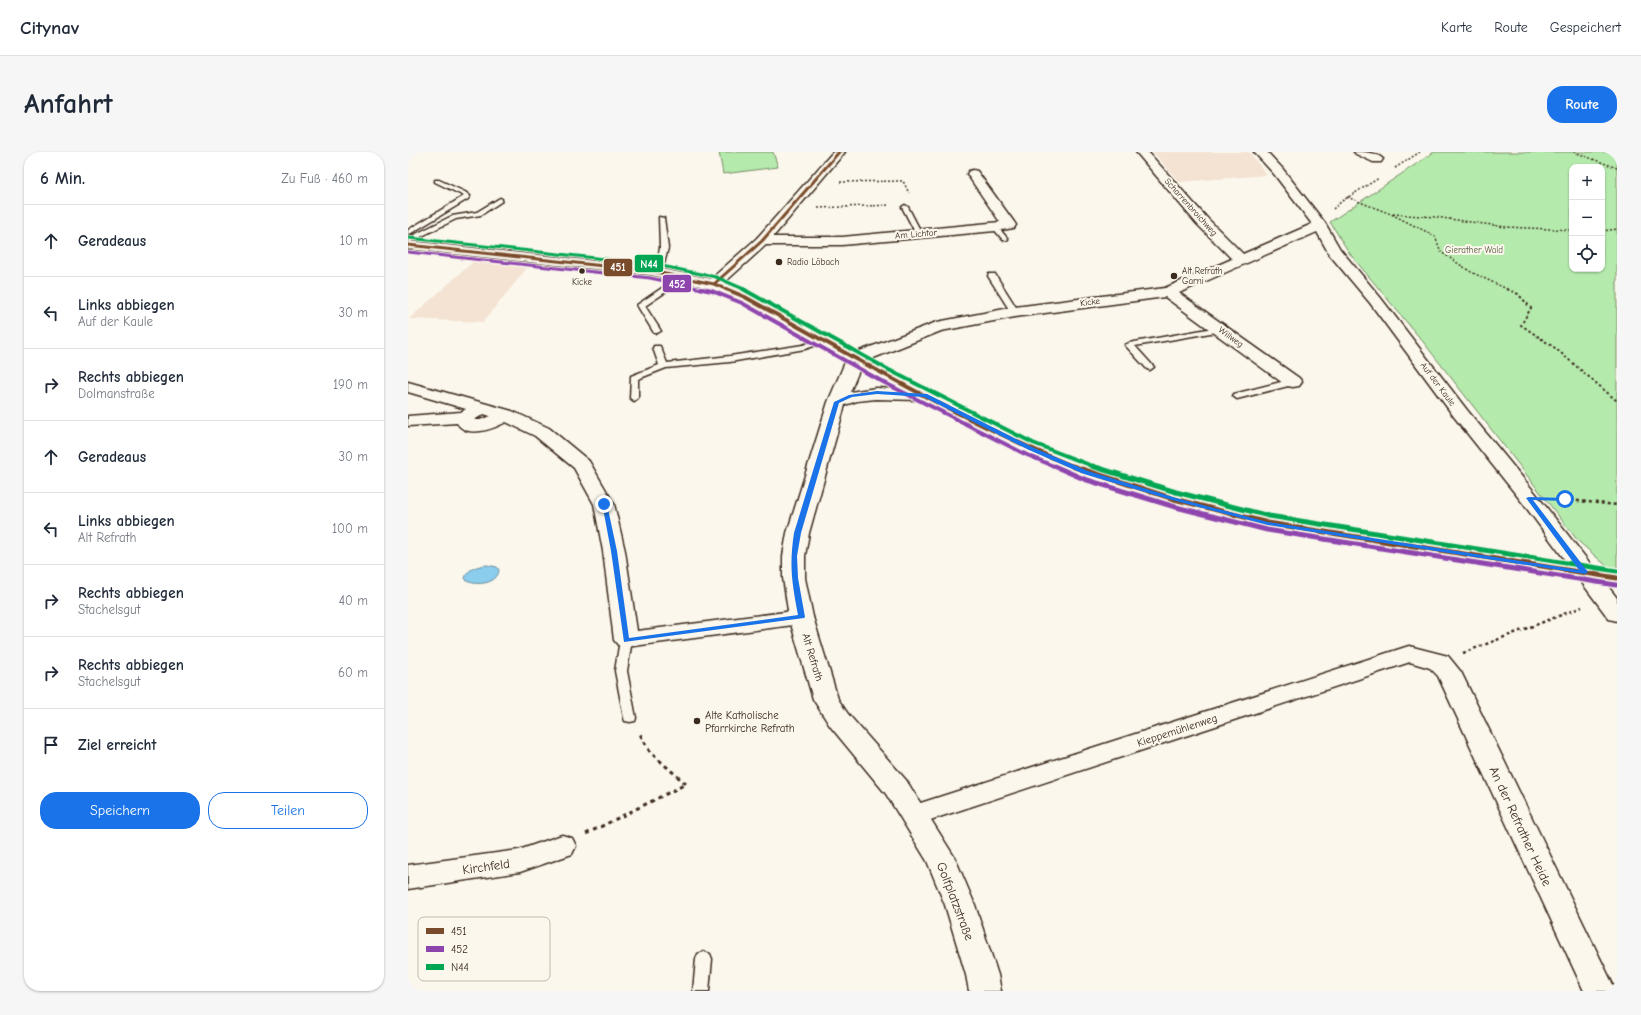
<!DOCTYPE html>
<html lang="de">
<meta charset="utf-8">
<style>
:root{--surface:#fff;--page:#f6f6f7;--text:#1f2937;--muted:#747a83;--line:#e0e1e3;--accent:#1a73e8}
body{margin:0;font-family:"Comic Neue",sans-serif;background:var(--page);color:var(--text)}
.controls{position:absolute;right:12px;top:12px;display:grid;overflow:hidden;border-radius:8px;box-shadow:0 1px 3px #0004}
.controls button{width:36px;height:36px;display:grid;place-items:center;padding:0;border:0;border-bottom:1px solid var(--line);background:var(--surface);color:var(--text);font:20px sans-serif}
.stop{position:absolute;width:12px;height:12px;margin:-9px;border:3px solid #1a73e8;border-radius:50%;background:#fff}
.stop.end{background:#1a73e8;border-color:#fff;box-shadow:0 1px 4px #0008}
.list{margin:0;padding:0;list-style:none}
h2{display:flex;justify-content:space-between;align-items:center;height:52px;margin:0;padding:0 16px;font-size:17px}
h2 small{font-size:13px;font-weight:400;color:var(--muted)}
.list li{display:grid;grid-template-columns:26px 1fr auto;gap:12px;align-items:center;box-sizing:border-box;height:72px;padding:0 16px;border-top:1px solid var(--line)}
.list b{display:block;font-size:15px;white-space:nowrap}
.list p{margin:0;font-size:13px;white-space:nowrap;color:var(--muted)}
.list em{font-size:13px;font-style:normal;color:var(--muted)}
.actions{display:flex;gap:8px;padding:12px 16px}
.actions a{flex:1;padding:9px 0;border:1px solid var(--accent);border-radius:16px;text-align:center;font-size:14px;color:var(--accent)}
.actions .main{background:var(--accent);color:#fff}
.icon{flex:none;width:22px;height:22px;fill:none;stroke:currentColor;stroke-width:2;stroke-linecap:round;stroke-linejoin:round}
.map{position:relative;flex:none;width:1209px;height:839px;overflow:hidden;border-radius:16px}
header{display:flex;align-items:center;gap:24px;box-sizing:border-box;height:56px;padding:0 20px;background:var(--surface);border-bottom:1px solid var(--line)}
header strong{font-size:19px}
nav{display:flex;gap:22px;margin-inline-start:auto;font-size:14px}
.intro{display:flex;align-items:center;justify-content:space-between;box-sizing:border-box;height:96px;padding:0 24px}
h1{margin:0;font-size:28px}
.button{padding:10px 18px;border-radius:16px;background:var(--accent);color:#fff;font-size:14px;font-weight:700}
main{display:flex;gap:24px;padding:0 24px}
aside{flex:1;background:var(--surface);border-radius:16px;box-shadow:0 1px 3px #0004}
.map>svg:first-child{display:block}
.built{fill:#f4e2d2}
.green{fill:#b4eaac;stroke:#788a65;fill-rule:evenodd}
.water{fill:#8bcdec;stroke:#6b8c9a}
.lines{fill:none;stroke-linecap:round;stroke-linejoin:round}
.lane-casing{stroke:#3b2a1e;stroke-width:3}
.street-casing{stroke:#3b2a1e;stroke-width:3}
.secondary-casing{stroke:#3b2a1e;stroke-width:3}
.path-far3{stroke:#3b2a1e;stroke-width:1.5;stroke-dasharray:2 2;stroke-linecap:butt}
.path-far2{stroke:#3b2a1e;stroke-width:2;stroke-dasharray:2.5 2.5;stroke-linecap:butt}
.path-far1{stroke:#3b2a1e;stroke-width:2.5;stroke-dasharray:3 3;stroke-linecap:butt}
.path{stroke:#3b2a1e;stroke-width:3;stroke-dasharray:4 4;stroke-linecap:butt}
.lane{fill:#fbf7ec;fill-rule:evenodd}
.street{fill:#fbf7ec;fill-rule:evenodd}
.secondary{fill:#fbf7ec;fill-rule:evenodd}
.bus-1-far2-casing{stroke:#fbf7ec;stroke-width:5}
.bus-1-far1-casing{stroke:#fbf7ec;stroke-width:6}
.bus-1-casing{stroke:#fbf7ec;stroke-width:8}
.bus-2-far2-casing{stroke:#fbf7ec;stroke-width:5}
.bus-2-far1-casing{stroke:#fbf7ec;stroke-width:6}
.bus-2-casing{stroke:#fbf7ec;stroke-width:8}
.bus-3-far2-casing{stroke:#fbf7ec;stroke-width:5}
.bus-3-far1-casing{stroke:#fbf7ec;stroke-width:6}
.bus-3-casing{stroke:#fbf7ec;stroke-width:8}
.bus-1-far2{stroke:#7a4b2a;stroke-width:3}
.bus-1-far1{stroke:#7a4b2a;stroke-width:4}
.bus-1{stroke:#7a4b2a;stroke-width:5}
.bus-2-far2{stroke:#8e44ad;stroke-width:3}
.bus-2-far1{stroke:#8e44ad;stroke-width:4}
.bus-2{stroke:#8e44ad;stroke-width:5}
.bus-3-far2{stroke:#00a651;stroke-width:3}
.bus-3-far1{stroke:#00a651;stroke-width:4}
.bus-3{stroke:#00a651;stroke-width:5}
.route{fill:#1a73e8}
.poi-dot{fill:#3b2a1e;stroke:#fbf7ec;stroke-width:1.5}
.labels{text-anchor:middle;stroke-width:4;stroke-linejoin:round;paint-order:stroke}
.far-street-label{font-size:9px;fill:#3b2a1e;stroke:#fbf7ec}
.far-park-label{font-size:9px;fill:#595a42;stroke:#fbf7ec}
.far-poi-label{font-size:9px;fill:#3b2a1e;stroke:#fbf7ec;text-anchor:start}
.far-bus-label{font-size:9px;fill:#3b2a1e;stroke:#fbf7ec}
.street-label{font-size:11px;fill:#3b2a1e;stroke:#fbf7ec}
.poi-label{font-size:11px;fill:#3b2a1e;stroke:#fbf7ec;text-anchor:start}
.near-street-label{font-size:13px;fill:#3b2a1e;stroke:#fbf7ec}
.key{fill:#fbf7ec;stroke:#c1baae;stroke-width:1}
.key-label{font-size:11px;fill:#3b2a1e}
.line-badge{stroke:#fbf7ec;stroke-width:1.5}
.badge-label{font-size:11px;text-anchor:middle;font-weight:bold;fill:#fff}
</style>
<header>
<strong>Citynav</strong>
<nav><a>Karte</a><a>Route</a><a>Gespeichert</a></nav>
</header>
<div class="intro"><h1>Anfahrt</h1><a class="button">Route</a></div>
<main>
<aside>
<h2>6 Min.<small>Zu Fuß · 460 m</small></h2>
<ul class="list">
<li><svg class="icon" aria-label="ahead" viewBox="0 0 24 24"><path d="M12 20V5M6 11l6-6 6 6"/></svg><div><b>Geradeaus</b></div><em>10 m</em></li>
<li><svg class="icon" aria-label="left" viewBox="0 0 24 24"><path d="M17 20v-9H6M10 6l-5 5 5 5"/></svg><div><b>Links abbiegen</b><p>Auf der Kaule</p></div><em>30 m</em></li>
<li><svg class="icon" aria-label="right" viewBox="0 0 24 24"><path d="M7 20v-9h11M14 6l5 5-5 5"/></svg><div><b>Rechts abbiegen</b><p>Dolmanstraße</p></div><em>190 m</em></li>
<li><svg class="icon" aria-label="ahead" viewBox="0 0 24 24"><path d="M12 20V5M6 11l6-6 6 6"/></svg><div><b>Geradeaus</b></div><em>30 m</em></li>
<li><svg class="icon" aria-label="left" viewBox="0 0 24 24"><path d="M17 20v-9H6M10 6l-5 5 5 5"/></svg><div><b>Links abbiegen</b><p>Alt Refrath</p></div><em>100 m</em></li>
<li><svg class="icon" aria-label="right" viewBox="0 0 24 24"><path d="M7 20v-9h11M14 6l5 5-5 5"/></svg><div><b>Rechts abbiegen</b><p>Stachelsgut</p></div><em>40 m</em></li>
<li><svg class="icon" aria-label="right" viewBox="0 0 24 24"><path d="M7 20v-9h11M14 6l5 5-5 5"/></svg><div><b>Rechts abbiegen</b><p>Stachelsgut</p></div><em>60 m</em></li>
<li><svg class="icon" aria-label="arrive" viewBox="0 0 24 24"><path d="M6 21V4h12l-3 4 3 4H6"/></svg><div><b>Ziel erreicht</b></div></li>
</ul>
<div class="actions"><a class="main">Speichern</a><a>Teilen</a></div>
</aside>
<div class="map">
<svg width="1209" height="839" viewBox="0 0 1209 839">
<rect width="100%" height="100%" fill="#fbf7ec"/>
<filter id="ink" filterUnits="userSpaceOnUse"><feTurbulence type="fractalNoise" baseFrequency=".025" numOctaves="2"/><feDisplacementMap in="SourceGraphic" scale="8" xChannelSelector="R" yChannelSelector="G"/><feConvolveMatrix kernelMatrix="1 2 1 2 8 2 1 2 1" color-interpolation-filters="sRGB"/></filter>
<g filter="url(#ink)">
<path class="built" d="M745,0H841L859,23L771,30Z
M65,110L119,116L75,170L1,167Z"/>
<path class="green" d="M365,0L370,15L315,22L311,0Z
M1026,0H1209V423L1170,389L1016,191L942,102L922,70ZM1164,15H1194V117H1164Z"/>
<path class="water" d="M79,413L89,415L91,418C90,432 68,434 59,429L57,426C60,416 70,414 79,413Z"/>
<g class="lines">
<g class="lane-casing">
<path id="lane" d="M27,28H31L57,40L62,44L60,47L0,83V78L56,44L27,30Z
M92,46L94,47V49L73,63L48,67L0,91V86L44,64L69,60Z
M497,53L500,55L514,82L513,83L508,82L494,55Z
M251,65L256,66L260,96L256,112L243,121L239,119L249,111L252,96Z
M585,74H589L600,87L599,88H595L584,75Z
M581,122H587L611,160L610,162H604L580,124Z
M273,123H276L280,125L237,154L253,179L249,181H246L229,153Z
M811,175H814V179L727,194L746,215L742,218L739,217L717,193L721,191Z
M415,186H418V190L397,197L322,210L258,216L230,227V246L226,249L222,246L223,224L251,213L245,196L246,194H252L259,211L322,204L395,193Z
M885,227L889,230L888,232L829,247L825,244L826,242Z
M218,484L222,485L224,488L219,519L228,566L227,569L222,570L217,569L216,566L207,519L212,488L214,485Z
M296,800L302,802L304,807L301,839H285L288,807L290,802Z"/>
</g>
<g class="street-casing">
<path id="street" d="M728,0H740L799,66L835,102L904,72L866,22L846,0H859L874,16L917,71L932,97L972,145L1059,258L1128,342L1209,446V469L1201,467L1114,350L1047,266L962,151L921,102L909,80L771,141L891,226L894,230L891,234L885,235L879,234L757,145L607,165L533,179L453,211L447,212L441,211L439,207L441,203L529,170L607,155L757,136L824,107L789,72Z
M946,0C956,0 968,0 975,7L973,10H965L948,2Z
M565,18L569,19L606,70L608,73L606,76L587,79L434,93H354L349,92L347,89L349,86L354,85H434L592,70L559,22L561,19Z
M0,230L104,259L141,276L181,309L206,352L217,399L229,479L393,458L401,460L405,465L401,470L393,472L218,495L210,493L206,488L195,399L186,352L166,316L127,284L98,270C85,277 59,287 49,271L0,274V264L53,260L58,257L0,240ZM76,262L82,264L72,268H66Z
M1001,494L1040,504L1053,520L1208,839H1176L1030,524L1022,516L1002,510L507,673L497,670L493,663L497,656Z
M154,683L164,686L168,694L164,702L112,720L0,737V713L111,698Z"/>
</g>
<g class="secondary-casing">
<path id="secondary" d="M425,0H437L359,92L316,131L342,142L484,220L629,293L685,316L773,343L860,365L1209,419V433L860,377L759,351L671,324L615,301L511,248L468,247L449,249L437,253L401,381L397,404V426L405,465L430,547L440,562L498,628L547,706L567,753L590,823L593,839H561L558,823L537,753L519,709L478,642L422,574L405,547L381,465L375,426V404L379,381L420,250L438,208L332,148L302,136L243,123L0,97V89L243,115L303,127L349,86ZM452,216L489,237L468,236L442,240Z"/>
</g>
<path class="path-far3" d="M1166,0L1209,16
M987,16L1012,0
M432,30L495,29L501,41
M939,45L983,62L1027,84L1033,100L1063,120L1101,138
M410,56L481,53
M925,57L934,49L971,26
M985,62L1027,65L1098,75L1164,78
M1194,79L1209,77"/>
<path class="path-far2" d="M1099,137L1110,142L1123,156L1113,173L1147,196L1209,249"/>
<path class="path-far1" d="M1151,347L1209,353
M1055,501L1174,455"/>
<path class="path" d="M178,682L278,632L242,600L232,582"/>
<use href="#lane" class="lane"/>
<use href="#street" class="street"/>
<use href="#secondary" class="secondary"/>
<g class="bus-1-far2-casing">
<path id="bus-1-far2" d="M0,93L243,119L306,132L320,138
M306,132L354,89L431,0"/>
</g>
<g class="bus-1-far1-casing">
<path id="bus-1-far1" d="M318,137L337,145C445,205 552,268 667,315"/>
</g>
<g class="bus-1-casing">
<path id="bus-1" d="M664,314L766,347L860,371L1209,426"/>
</g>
<g class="bus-2-far2-casing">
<path id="bus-2-far2" d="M0,100L242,126L299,138"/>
</g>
<g class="bus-2-far1-casing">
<path id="bus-2-far1" d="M294,137L304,139L334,151L475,230L619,303L648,315"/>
</g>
<g class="bus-2-casing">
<path id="bus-2" d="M646,314L676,327L764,354L859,378L1208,433"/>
</g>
<g class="bus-3-far2-casing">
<path id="bus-3-far2" d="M1,86L244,112L308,125L338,138"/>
</g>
<g class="bus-3-far1-casing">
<path id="bus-3-far1" d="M335,137L481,218L625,291L687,315"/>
</g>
<g class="bus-3-casing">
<path id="bus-3" d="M684,314L768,340L861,364L1209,419"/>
</g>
<use href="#bus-1-far2" class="bus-1-far2"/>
<use href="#bus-1-far1" class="bus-1-far1"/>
<use href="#bus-1" class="bus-1"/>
<use href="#bus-2-far2" class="bus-2-far2"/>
<use href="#bus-2-far1" class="bus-2-far1"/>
<use href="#bus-2" class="bus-2"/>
<use href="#bus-3-far2" class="bus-3-far2"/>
<use href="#bus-3-far1" class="bus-3-far1"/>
<use href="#bus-3" class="bus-3"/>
</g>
</g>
<path class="route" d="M469,239L519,242L624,295L680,319L768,346L860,370L1171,418L1118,346L1121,345L1159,346V349H1157L1125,348L1180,420L1177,422L860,373L764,348L676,322L621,298L516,245L469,242L444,245L431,251L393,381L389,404L390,426L397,465L396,466L216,490L203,399L194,351L199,352L209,399L221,486L390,463C384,431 381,414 386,381L426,250L441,243Z"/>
<g class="poi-dot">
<circle cx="371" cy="110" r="4"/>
<circle cx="174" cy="119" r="3.5"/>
<circle cx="766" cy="124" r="4"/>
<circle cx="289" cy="569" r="4"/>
</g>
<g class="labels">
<g class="far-street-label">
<text transform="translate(783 55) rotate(48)" y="3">Scharrenbroichweg</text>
<text transform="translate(508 82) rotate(-5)" y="3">Am Lichtor</text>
<text transform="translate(682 150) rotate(-7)" y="3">Kicke</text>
<text transform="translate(823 185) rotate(36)" y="3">Willweg</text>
<text transform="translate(1030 232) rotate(53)" y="3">Auf der Kaule</text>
</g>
<g class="far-park-label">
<text x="1066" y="101">Gierather Wald</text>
</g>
<g class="far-poi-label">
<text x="379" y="113">Radio Löbach</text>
<text x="774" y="122">Alt Refrath<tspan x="774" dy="10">Garni</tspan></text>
</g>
<g class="far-bus-label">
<text x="174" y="133">Kicke</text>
</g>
<g class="street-label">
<text transform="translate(405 505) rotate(73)" y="4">Alt Refrath</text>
<text transform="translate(769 578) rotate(-18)" y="4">Kieppemühlenweg</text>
</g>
<g class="poi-label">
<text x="297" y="567">Alte Katholische<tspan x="297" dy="13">Pfarrkirche Refrath</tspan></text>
</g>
<g class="near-street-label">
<text transform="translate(1113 674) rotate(65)" y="5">An der Refrather Heide</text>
<text transform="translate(78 714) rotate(-8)" y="5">Kirchfeld</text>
<text transform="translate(548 749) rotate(69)" y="5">Golfplatzstraße</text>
</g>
</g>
<rect x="10" y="765" width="132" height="64" rx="6" class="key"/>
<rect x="18" y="776" width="18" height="6" fill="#7a4b2a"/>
<rect x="18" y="794" width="18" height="6" fill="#8e44ad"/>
<rect x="18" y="812" width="18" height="6" fill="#00a651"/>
<g class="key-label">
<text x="43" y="783">451</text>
<text x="43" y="801">452</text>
<text x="43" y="819">N44</text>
</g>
<g class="line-badge">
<rect x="226" y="102" width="30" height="19" rx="4" fill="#00a651"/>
<rect x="195" y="106" width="30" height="19" rx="4" fill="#7a4b2a"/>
<rect x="254" y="122" width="30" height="19" rx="4" fill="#8e44ad"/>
</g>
<g class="badge-label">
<text x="241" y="116">N44</text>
<text x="210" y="119">451</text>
<text x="269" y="136">452</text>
</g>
</svg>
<div class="controls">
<button>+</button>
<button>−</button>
<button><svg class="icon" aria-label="locate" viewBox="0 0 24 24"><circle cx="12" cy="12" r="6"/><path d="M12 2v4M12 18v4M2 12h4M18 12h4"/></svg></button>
</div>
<div class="stop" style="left:1157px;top:347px"></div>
<div class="stop end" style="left:196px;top:352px"></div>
</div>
</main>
